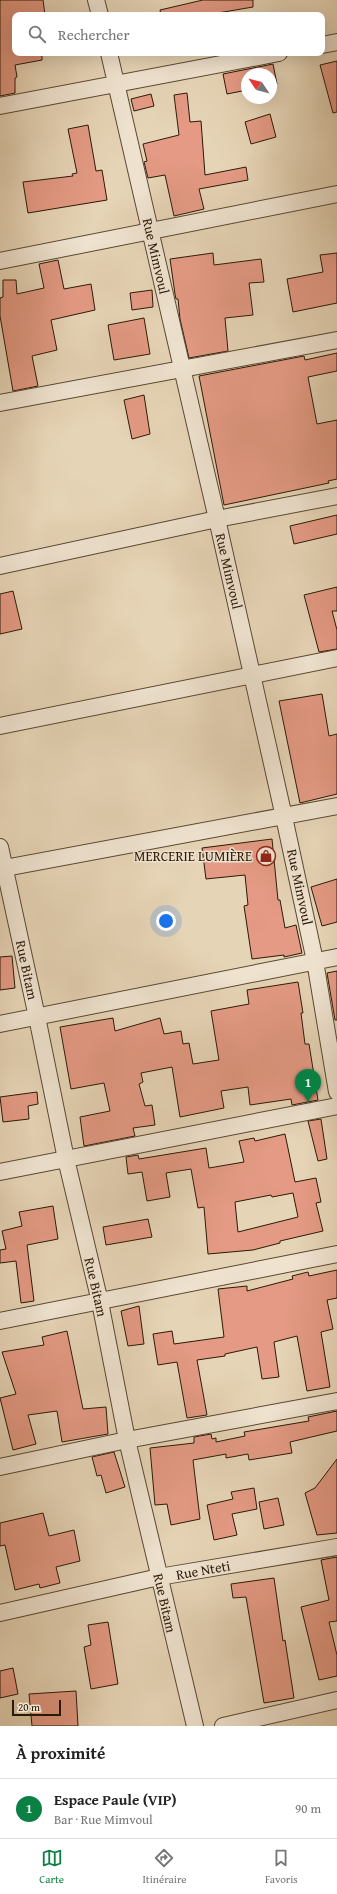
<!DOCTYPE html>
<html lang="fr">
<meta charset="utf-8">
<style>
:root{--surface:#fff;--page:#f2f2f2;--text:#222;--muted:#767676;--line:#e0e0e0;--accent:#0b8043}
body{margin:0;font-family:"Gentium Book Plus",serif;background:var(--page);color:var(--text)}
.compass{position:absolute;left:241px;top:68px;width:36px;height:36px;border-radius:50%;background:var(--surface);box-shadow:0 4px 16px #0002;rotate:305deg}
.scale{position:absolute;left:12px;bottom:10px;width:49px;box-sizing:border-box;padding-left:4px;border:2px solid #2b1a06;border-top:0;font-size:11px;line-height:14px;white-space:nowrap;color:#2b1a06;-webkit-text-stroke:3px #efe3d0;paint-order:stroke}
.you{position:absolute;left:166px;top:921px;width:14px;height:14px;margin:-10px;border:3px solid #fff;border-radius:50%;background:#1a73e8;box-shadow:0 0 0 6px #1a73e833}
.badge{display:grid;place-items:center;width:26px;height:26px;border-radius:50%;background:var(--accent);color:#fff;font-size:13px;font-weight:700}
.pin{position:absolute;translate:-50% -33px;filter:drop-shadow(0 1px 2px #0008)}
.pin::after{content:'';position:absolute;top:21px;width:14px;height:12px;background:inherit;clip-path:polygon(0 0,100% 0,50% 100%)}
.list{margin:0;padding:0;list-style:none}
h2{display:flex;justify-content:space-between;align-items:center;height:52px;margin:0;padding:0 16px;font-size:17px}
h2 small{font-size:13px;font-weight:400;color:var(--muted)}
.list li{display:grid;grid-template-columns:26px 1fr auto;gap:12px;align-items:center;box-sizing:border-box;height:60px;padding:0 16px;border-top:1px solid var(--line)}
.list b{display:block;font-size:15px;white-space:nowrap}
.list p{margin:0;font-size:13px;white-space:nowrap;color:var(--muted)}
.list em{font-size:13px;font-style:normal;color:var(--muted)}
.icon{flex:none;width:22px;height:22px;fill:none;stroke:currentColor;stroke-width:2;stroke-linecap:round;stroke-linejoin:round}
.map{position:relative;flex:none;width:337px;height:1726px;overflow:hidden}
.search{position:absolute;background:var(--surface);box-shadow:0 4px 16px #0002;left:12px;right:12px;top:12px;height:44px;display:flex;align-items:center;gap:10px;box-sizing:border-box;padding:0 14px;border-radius:8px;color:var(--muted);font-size:15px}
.sheet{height:112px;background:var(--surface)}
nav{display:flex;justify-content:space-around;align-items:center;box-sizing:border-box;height:56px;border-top:1px solid var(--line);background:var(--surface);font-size:11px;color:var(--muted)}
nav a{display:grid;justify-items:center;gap:2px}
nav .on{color:var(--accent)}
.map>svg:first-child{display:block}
.building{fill:#e49a84;stroke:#2b1a06;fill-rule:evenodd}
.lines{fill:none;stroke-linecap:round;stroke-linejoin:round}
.minor-casing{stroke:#5a4832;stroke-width:18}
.minor{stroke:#efe3d0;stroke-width:16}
.labels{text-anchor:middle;stroke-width:3;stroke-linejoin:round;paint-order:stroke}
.street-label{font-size:14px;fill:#2b1a06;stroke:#efe3d0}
.poi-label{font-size:14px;fill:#2b1a06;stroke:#efe3d0;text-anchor:end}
</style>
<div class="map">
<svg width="337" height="1726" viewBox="0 0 337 1726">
<rect width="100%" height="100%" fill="#e6d4b6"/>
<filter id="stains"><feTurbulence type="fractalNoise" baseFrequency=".005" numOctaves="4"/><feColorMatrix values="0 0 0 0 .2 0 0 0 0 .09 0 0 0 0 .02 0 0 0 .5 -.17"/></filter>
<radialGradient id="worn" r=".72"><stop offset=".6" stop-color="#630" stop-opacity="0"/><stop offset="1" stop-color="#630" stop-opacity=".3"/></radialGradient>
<path class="building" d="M0,0H43L45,15H15V53H42V60L15,65L17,77L15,78V93L0,96Z
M203,0H253V7L206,15H161L160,10Z
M337,61V112L333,113L320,65Z
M273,64L277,84L271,85V74H247V90L227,94L223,74Z
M187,93L190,122L201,121L205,175L246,167L248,180L199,189L204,209L174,216L165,175L148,178L144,162L147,161L143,144L179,135L174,95Z
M151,94L154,106L134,111L131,99Z
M270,114L276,137L251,144L245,122Z
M88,125L96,171L102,170L107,200L28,213L23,182L73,176L72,174L77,173L68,129Z
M213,253L214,265L261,259L264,282L249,283L253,315L225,318L228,351L189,358L180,319L178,299H176L175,294L170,259Z
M337,253V303L293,312L287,279L323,272L320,255Z
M58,260L64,289L91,284L95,310L51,320L57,350L32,356L38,386L13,391L0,316V298L3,297V280H16L17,294L44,288L39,264Z
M152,290L153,307L132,310L130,293Z
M144,318L150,354L114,360L108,325Z
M337,353V371L308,377L317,424L337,420V479L328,481L329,483L224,505L199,376L304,356L305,360Z
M144,395L150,434L132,439L124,400Z
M337,515V534L294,544L290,526Z
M337,587V611H332L337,630V649L319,652L304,595Z
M13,591L22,629L0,634V594Z
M322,694L329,736L337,734V794L300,803L279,701Z
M272,839L278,900H280L285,928L296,925L302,953L284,957V955L252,959L244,906L248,905L245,875L206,879L202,848Z
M337,879V922L322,926L311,887Z
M12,956L15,988L0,990V957Z
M337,971V1020H335L327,973Z
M298,982L303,1013H301L305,1044H309L318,1100L292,1105L291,1099L250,1105L248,1087L221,1091L224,1108L180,1117L172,1067L141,1073L143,1082L139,1084L145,1106L152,1105L155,1125L133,1128L135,1136L84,1146L80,1117L110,1111L104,1083L71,1089L60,1027L113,1018L115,1031L160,1018L164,1034L181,1031L183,1044L189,1043L193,1064L219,1060L211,1011L249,1004L247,990Z
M37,1092L38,1104L28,1106L29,1119L3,1122L0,1097Z
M321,1119L327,1159L318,1161L308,1121Z
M285,1134L295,1182L316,1178L321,1202L316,1203L323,1231L280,1241V1243L253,1250L208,1254L204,1207L198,1208L191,1169L166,1173L170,1197L147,1201L142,1172L128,1174L126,1157L138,1155L139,1159L206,1148L209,1168L244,1162L239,1141L254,1138L255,1141ZM293,1193L298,1217L238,1232L235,1202L271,1195L272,1197Z
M53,1206L58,1239L27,1245L34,1301L21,1303L16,1261L0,1263V1250L6,1249L2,1231L22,1226L19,1212Z
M148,1219L152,1237L106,1245L103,1227Z
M337,1270V1298L327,1300L333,1329L321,1332L330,1387L307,1391L297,1336L274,1342L279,1377L262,1379L257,1347L225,1354V1356L197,1360L207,1415L187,1418L177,1362L158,1365L153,1334L172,1331L174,1344L224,1337L218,1289L247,1286V1291L293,1279L292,1276L308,1272L309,1276Z
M139,1306L144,1344L128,1346L121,1311Z
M67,1331L83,1409L106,1407L108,1434L62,1442L57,1411L28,1415L36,1444L13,1450L0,1398L16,1394L2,1352L44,1345L42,1337Z
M337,1411V1431L290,1442L292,1453L249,1460L248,1454L226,1458V1454L193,1460L200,1519L171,1525L167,1504L155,1505L150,1448L194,1443V1437L211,1434L212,1439L216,1438V1442L245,1436L244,1432L309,1421L308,1417Z
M114,1452L125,1487L106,1493L101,1475L97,1476L92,1457Z
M337,1459V1533L317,1535L305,1493L315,1488Z
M254,1488L257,1509L232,1514L237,1535L214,1540L207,1505L233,1499L231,1492Z
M278,1498L284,1525L264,1529L259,1502Z
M43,1513L49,1536L74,1530L80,1561L56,1567L60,1583L40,1588L39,1584L15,1590L5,1545L0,1546V1523Z
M337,1557V1621L329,1622L337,1655V1676L319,1680L301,1607L329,1600L321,1560Z
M274,1578L283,1641L285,1640L294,1698L264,1703L246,1597L233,1598L231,1584Z
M108,1622L118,1684L91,1689L84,1647L91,1645L88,1625Z
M13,1668L18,1694L0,1698V1671Z
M76,1691L78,1726H32L29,1694Z"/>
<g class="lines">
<g class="minor-casing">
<path id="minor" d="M96,0L100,15
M322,45L337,42
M109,53L217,519L284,817L315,961L337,1092
M0,106L279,53
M0,261L337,194
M0,403L337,340
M0,566L217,519L337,496
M0,726L337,658
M0,847L37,1017L66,1159L100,1302L127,1440L195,1726
M0,869L337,806
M0,1024L337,957
M0,1172L337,1106
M0,1321L337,1254
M0,1467L127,1440L337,1401
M0,1613L159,1577L337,1547
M223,1726L337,1700"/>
</g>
<use href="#minor" class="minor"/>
</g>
<defs>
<g id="shop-ring" transform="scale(1)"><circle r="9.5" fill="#efe3d0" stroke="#8f2418" stroke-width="1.5"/><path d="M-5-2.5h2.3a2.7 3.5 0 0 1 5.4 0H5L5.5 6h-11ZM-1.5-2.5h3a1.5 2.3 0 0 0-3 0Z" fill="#8f2418"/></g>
</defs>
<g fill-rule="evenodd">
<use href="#shop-ring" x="266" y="856"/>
</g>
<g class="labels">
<g class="street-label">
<text transform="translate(156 256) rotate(77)" y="5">Rue Mimvoul</text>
<text transform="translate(229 571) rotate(77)" y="5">Rue Mimvoul</text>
<text transform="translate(300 887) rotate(78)" y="5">Rue Mimvoul</text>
<text transform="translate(27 970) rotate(78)" y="5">Rue Bitam</text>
<text transform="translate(96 1287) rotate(77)" y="5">Rue Bitam</text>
<text transform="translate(203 1570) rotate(-10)" y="5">Rue Nteti</text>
<text transform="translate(165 1603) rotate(77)" y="5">Rue Bitam</text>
</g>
<g class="poi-label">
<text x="252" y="861">MERCERIE LUMIÈRE</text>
</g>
</g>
<rect width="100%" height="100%" filter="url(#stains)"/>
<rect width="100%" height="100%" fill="url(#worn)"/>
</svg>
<svg class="compass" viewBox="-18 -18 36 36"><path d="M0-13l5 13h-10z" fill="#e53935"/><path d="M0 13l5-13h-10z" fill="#767676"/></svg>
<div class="scale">20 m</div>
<div class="you"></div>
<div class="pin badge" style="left:308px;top:1102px">1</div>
<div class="search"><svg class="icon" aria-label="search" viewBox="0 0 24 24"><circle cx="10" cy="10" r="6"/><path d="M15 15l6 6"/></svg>Rechercher</div>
</div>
<section class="sheet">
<h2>À proximité<small></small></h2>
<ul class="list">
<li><span class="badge">1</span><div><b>Espace Paule (VIP)</b><p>Bar · Rue Mimvoul</p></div><em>90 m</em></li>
</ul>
</section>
<nav>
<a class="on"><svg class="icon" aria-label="map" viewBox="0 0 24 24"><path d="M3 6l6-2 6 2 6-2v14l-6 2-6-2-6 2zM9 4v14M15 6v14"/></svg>Carte</a>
<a><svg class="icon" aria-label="directions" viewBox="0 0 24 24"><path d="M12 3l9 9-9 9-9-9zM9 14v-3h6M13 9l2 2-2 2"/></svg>Itinéraire</a>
<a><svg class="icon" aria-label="saved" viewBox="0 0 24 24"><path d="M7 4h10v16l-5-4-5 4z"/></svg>Favoris</a>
</nav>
